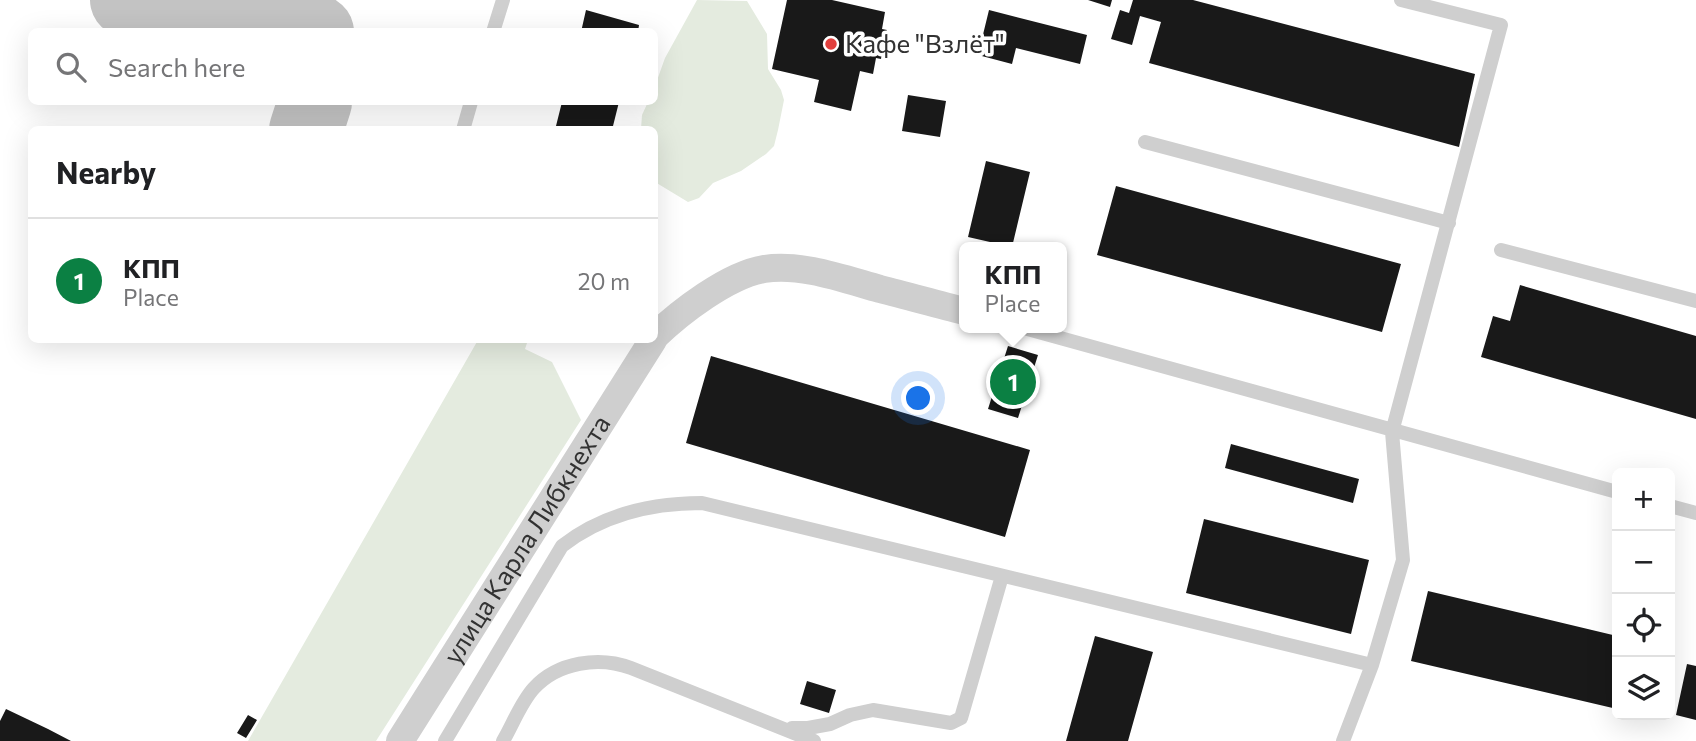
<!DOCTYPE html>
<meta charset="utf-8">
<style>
:root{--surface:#fff;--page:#f6f6f6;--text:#202124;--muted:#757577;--line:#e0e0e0;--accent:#0b8043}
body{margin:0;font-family:Commissioner,sans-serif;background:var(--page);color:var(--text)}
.controls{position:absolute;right:21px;bottom:21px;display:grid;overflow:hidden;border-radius:10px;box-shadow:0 7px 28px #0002}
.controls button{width:63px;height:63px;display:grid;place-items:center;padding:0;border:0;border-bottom:2px solid var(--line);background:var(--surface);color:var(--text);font:35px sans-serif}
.you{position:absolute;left:919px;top:399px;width:24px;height:24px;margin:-18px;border:5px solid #fff;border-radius:50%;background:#1a73e8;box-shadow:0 0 0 10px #1a73e833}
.badge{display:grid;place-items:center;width:46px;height:46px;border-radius:50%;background:var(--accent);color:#fff;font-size:23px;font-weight:700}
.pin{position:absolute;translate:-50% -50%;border:4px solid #fff;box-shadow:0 2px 7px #0006}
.popup{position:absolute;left:959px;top:242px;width:108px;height:91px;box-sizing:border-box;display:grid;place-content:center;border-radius:10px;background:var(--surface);filter:drop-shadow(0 2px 5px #0005);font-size:23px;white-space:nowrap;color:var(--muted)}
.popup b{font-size:26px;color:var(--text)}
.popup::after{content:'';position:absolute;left:50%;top:100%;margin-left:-14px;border:14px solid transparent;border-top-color:var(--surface)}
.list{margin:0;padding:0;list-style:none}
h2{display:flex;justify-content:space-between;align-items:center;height:91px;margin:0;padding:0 28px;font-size:30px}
h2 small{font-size:23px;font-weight:400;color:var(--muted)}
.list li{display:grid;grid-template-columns:46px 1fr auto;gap:21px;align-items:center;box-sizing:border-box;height:126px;padding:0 28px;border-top:2px solid var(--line)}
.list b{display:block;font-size:26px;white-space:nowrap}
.list p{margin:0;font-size:23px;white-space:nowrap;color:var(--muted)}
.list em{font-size:23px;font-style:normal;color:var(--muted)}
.icon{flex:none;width:38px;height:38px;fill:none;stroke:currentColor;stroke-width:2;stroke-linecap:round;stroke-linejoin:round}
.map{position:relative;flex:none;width:1696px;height:741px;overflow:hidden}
.search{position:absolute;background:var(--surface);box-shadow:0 7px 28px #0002;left:28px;top:28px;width:630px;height:77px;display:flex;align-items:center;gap:18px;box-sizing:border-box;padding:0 24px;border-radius:10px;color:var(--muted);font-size:26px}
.panel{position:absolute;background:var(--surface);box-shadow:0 7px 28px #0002;left:28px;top:126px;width:630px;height:217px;border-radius:10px}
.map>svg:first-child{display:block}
.green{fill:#e4ebdf}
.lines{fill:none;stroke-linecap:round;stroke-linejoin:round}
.taxiway{stroke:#c3c3c3;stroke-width:74}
.building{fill:#191919}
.service{stroke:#cfcfcf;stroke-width:14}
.minor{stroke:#cfcfcf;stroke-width:28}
.poi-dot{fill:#e13f3d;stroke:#fff;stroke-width:2.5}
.labels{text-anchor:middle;stroke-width:7;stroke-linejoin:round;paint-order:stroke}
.poi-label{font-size:26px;fill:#323232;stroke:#fff;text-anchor:start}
.street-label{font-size:26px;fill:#323232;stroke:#fff}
</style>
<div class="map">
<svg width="1696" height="741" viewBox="0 0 1696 741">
<rect width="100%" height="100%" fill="#fff"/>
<path class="green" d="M697,0L747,1L767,34L768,69L781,90L784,100L778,130L774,146L766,154L741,171L713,183L699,198L688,202L655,182L654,130L641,129L642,115L648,102H654L655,86L665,58Z
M478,340H528L525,349L552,362L581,420L376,741H248Z"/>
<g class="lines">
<path class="taxiway" d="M127,0L317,32
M306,130L315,102"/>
</g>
<path class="building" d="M787,0H832L885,12L882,29L887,30L881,59L876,58L873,74L860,71L851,111L814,102L819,80L772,69Z
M1088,0H1112L1110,7Z
M1133,0H1193L1475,74L1459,147L1149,63L1161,22L1140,16L1132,45L1111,39L1120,10L1129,13Z
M586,10L639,25L638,32H581Z
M989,10L1087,35L1080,64L1016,48L1012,64L978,55Z
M908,95L946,101L940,137L902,131Z
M562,102H619L612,130H555Z
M986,161L1030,172L1012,247L968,237Z
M1116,186L1401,264L1382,332L1097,255Z
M1520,285L1696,336V419L1481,357L1493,316L1510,321Z
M1008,346L1038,355L1018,418L988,409Z
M711,356L1030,450L1005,537L686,443Z
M1231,444L1359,479L1353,503L1225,468Z
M1204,519L1369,560L1351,634L1186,593Z
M1428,591L1617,636V709L1411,661Z
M1095,636L1153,652L1128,741H1066Z
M1687,664L1696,666V720L1676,715Z
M807,681L836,690L829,713L800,704Z
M6,709L48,729L71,741H0V721Z
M248,715L257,720L246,738L237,733Z"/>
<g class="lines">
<path class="service" d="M493,32L503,0
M463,130L471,102
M1145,142L1449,223
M1501,250L1696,301
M1024,328L1617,492
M1670,506L1696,513
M792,728H808L830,724L850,715L873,710L951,723L961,718L1002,576
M445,741L562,546C603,514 652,503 702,503L1372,665
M503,741C513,724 521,702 534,688C558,662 599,656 631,668L814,741
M1343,741L1372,665L1403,560L1392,432L1501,25L1401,0"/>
<g class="minor">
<path d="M654,337C680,312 728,275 764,269C801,263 844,279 880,289C908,296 936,304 964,311"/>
<path id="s1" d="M400,741L653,340"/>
</g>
</g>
<circle class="poi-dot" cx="831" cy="44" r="7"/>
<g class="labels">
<g class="poi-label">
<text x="845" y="53">Кафе "Взлёт"</text>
</g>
<g class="street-label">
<text dy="9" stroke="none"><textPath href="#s1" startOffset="238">улица Карла Либкнехта</textPath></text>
</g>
</g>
</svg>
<div class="controls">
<button>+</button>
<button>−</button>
<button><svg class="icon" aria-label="locate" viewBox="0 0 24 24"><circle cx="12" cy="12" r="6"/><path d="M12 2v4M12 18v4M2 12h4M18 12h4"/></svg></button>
<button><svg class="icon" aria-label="layers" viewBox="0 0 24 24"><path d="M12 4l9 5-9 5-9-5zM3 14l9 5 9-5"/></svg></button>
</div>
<div class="you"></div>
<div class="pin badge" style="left:1013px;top:382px">1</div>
<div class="popup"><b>КПП</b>Place</div>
<div class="search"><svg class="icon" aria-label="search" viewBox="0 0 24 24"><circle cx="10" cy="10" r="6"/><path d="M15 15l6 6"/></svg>Search here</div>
<section class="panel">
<h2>Nearby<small></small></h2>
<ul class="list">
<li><span class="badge">1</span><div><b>КПП</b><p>Place</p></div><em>20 m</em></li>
</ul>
</section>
</div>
